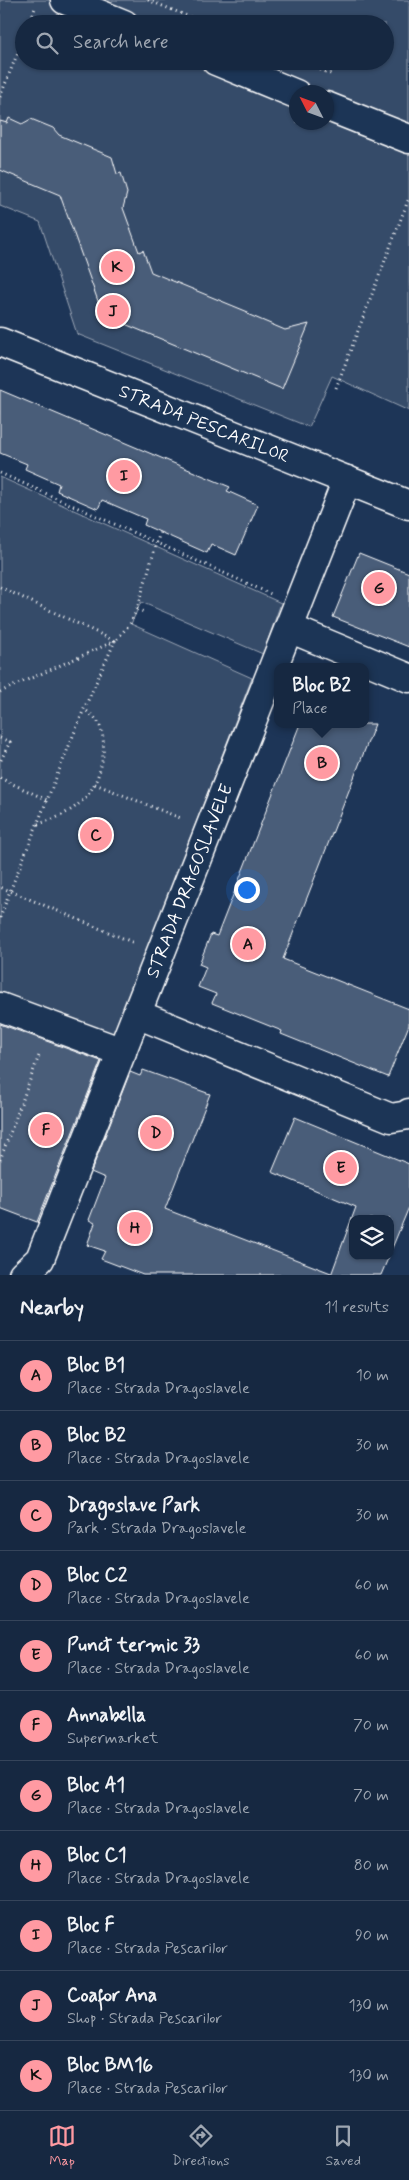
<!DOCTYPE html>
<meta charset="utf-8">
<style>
:root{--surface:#162841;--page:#1f3048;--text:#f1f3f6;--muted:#9ea6b1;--line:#35445a;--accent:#ff9aa2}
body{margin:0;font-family:Mynerve,sans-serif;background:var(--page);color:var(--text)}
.controls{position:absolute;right:15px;bottom:15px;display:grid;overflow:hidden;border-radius:10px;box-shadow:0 1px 4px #0004}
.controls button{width:45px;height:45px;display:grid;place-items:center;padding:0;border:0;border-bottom:1px solid var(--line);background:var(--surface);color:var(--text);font:25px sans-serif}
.compass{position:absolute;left:289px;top:85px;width:45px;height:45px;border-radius:50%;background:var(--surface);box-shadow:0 1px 4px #0004;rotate:312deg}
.you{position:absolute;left:246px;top:889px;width:18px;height:18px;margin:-12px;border:4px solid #fff;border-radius:50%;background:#1a73e8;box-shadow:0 0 0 8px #1a73e833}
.badge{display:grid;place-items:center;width:32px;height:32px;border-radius:50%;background:var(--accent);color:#111;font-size:16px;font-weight:700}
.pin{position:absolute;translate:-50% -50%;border:2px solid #fff;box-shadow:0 1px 5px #0006}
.popup{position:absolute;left:274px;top:663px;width:95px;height:65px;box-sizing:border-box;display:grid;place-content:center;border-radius:10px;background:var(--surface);filter:drop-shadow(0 1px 4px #0005);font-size:16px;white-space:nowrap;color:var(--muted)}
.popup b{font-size:19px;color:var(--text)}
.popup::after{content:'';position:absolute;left:50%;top:100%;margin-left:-10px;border:10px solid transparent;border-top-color:var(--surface)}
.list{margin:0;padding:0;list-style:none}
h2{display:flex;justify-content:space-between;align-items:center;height:65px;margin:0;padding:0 20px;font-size:21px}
h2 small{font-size:16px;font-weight:400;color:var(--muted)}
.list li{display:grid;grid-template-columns:32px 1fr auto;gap:15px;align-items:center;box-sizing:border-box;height:70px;padding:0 20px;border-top:1px solid var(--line)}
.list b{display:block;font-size:19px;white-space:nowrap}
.list p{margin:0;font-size:16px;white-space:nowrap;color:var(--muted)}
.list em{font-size:16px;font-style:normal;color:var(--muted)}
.icon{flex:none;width:28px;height:28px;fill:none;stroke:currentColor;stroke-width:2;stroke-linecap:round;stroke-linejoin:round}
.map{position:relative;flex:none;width:409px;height:1275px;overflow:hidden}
.search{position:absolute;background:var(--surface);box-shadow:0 1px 4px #0004;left:15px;right:15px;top:15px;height:55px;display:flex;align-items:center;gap:12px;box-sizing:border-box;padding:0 18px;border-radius:28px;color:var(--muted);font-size:19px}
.sheet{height:835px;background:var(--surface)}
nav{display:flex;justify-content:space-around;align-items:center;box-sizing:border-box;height:70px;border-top:1px solid var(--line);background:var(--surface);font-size:14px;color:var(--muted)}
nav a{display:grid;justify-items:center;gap:2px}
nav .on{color:var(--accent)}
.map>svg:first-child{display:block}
.green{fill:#364b69;stroke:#9aa5b4;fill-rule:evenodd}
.building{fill:#4a5d79;stroke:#fff}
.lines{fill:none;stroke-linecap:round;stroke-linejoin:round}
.minor-casing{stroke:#fff;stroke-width:31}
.path{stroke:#fff;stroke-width:3;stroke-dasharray:1 4;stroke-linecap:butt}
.minor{stroke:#1d3557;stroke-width:28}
.labels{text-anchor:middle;stroke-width:4;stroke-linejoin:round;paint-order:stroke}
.street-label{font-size:18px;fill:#fff;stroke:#1d3557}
</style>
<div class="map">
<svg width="409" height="1275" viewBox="0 0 409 1275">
<rect width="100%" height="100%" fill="#1d3557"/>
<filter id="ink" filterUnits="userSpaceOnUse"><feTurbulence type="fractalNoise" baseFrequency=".02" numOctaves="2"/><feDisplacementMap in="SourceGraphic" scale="10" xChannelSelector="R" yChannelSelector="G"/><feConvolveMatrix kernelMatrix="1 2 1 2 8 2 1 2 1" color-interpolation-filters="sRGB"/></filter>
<g filter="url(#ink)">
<path class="green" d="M0,0H409V411L332,376L309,427L77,334L40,222L0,206ZM24,24H385V61H24ZM296,92H326V122H296Z
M0,477L281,603L263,654L141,602L131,624L252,678L114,1035L0,992Z"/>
<path class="building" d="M9,118L22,124L31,119L53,128L59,135L112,157L117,174L121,173L127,193L123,208L139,252L143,250L151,272L248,312L247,314L285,330L309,324L282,389L103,315L60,195L0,170V121L7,123Z
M0,390L230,487L227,491L258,505L236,555L211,544L207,553L144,525L146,519L102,500L98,509L57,491L59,484L25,469L27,464L0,453Z
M359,553L409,573V647L333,617Z
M300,724H375L283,959L409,1009V1025L388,1077L281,1034L282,1031L212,1003L216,994L198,987L206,967L199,964L211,934L217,936Z
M0,1024L101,1061L37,1222L0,1208Z
M143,1070L210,1094L165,1209L331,1273V1275H143L101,1259L105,1251L87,1245L95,1223L89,1220L105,1178L91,1172L130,1072L140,1076Z
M295,1117L409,1164V1207L390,1253V1219H353V1256H389L381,1275H331L356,1207L272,1172Z"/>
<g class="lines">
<g class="minor-casing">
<g id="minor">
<path d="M65,0L124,24"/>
<path d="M216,61L296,94"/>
<path d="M326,106L409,139"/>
<path id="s1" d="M0,342L409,505"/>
<path d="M289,628L409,678"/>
<path d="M0,1007L122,1052"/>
<path d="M137,1014L391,1118L408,1115L409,1113"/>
<path id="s2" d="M23,1275L40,1259L347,480"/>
</g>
</g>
<path class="path" d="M148,0L207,24
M29,24L35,8
M311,66L333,75
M0,97L24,37
M336,388L409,198
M0,473L271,594
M0,587L115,641L130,624L137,609L160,532
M137,609L146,613
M0,692L115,641L84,709L10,891L0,887
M0,738L10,742L0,762
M0,778L47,800
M95,784L183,819
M38,824C55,819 72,812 85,798C101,781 110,743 98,722C95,717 89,713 84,709
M0,918L10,891L132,942
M0,1160L40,1053"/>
<use href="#minor" class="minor"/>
</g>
</g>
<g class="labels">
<g class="street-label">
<text dy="6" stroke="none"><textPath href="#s1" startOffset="220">STRADA PESCARILOR</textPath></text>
<text dy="6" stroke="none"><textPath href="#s2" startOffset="430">STRADA DRAGOSLAVELE</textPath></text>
</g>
</g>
</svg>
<div class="controls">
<button><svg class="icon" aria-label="layers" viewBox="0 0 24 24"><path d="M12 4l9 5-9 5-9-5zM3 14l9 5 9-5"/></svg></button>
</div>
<svg class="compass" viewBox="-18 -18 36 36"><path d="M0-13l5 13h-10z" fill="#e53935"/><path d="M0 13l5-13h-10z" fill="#9ea6b1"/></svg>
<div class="you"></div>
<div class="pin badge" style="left:248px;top:944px">A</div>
<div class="pin badge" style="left:322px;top:763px">B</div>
<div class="popup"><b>Bloc B2</b>Place</div>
<div class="pin badge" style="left:96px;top:835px">C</div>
<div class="pin badge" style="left:156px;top:1133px">D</div>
<div class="pin badge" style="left:341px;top:1168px">E</div>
<div class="pin badge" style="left:46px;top:1130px">F</div>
<div class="pin badge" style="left:379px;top:588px">G</div>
<div class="pin badge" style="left:135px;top:1228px">H</div>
<div class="pin badge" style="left:124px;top:476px">I</div>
<div class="pin badge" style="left:113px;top:311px">J</div>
<div class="pin badge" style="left:117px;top:267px">K</div>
<div class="search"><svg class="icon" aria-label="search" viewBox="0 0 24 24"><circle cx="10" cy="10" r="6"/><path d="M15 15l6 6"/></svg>Search here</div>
</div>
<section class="sheet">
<h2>Nearby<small>11 results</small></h2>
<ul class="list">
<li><span class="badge">A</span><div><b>Bloc B1</b><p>Place · Strada Dragoslavele</p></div><em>10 m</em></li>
<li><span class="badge">B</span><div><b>Bloc B2</b><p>Place · Strada Dragoslavele</p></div><em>30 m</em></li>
<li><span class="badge">C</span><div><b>Dragoslave Park</b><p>Park · Strada Dragoslavele</p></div><em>30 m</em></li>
<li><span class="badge">D</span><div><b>Bloc C2</b><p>Place · Strada Dragoslavele</p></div><em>60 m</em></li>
<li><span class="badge">E</span><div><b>Punct termic 33</b><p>Place · Strada Dragoslavele</p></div><em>60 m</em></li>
<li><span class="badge">F</span><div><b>Annabella</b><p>Supermarket</p></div><em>70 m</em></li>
<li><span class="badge">G</span><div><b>Bloc A1</b><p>Place · Strada Dragoslavele</p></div><em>70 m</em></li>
<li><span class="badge">H</span><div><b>Bloc C1</b><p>Place · Strada Dragoslavele</p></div><em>80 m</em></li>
<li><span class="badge">I</span><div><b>Bloc F</b><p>Place · Strada Pescarilor</p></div><em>90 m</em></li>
<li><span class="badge">J</span><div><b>Coafor Ana</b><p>Shop · Strada Pescarilor</p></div><em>130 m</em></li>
<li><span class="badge">K</span><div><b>Bloc BM16</b><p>Place · Strada Pescarilor</p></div><em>130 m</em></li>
</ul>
</section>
<nav>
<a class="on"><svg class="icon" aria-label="map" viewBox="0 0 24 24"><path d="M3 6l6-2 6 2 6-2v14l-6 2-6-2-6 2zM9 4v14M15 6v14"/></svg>Map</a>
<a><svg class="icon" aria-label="directions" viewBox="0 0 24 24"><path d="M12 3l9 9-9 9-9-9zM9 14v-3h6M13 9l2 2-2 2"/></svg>Directions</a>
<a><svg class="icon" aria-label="saved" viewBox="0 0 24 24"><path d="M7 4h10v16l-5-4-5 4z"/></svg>Saved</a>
</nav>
